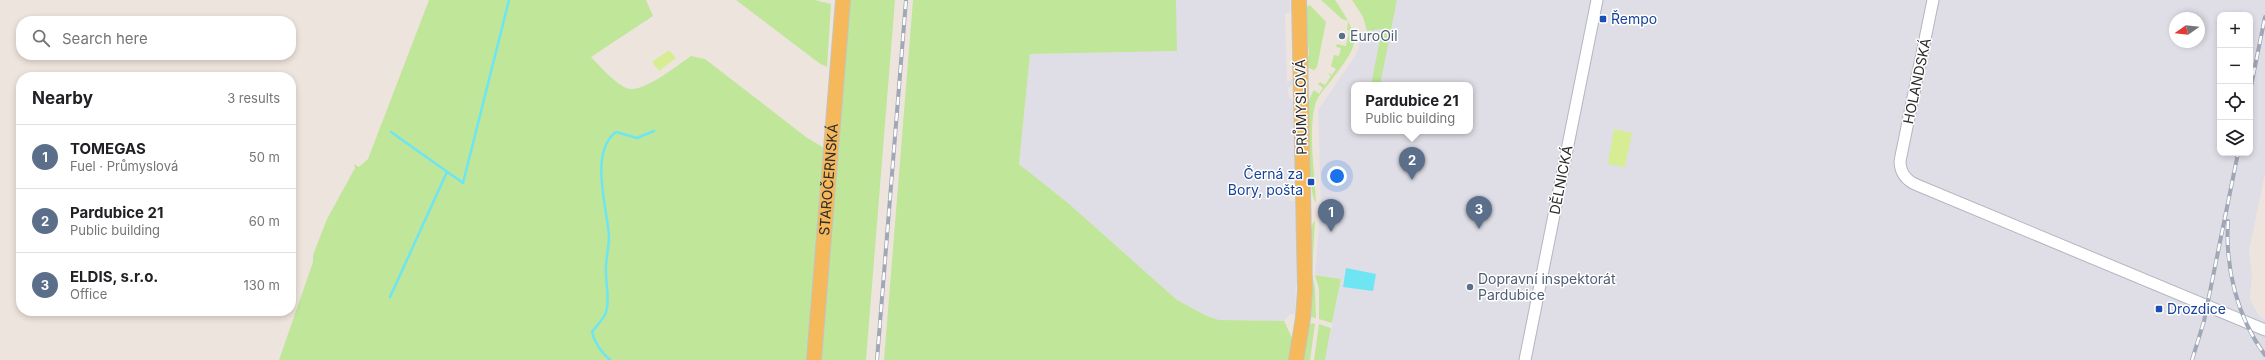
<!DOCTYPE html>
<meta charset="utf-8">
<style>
:root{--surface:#fff;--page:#f2f2f2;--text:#202124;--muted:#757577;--line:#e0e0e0;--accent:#0f766e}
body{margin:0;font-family:Inter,sans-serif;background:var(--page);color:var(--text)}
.controls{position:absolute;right:12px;top:12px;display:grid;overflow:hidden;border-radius:8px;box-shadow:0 2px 6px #0003}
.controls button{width:36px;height:36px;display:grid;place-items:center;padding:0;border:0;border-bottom:1px solid var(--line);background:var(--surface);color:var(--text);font:20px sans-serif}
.compass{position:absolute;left:2169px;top:12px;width:36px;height:36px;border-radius:50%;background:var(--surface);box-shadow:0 2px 6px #0003;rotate:256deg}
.you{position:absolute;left:1337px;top:176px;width:14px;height:14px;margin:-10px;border:3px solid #fff;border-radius:50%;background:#1a73e8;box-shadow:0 0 0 6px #1a73e833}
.badge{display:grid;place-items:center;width:26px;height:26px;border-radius:50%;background:var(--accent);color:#fff;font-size:13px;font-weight:700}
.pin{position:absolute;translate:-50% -33px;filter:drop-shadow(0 1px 2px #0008)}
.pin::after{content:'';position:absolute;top:21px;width:14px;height:12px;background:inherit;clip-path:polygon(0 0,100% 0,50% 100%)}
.popup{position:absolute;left:1351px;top:82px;width:122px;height:52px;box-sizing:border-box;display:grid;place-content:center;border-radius:8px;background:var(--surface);filter:drop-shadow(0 1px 3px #0005);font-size:13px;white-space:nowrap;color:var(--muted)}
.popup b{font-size:15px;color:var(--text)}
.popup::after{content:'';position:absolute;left:50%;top:100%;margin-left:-8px;border:8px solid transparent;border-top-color:var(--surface)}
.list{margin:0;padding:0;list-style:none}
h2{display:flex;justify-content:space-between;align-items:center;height:52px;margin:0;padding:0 16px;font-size:17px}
h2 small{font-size:13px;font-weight:400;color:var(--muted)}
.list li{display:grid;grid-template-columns:26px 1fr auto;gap:12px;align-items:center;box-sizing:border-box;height:64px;padding:0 16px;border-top:1px solid var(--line)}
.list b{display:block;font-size:15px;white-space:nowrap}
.list p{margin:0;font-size:13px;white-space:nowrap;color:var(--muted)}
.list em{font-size:13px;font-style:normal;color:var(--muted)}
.icon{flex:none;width:22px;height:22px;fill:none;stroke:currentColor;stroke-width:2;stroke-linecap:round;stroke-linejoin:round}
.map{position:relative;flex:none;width:2265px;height:360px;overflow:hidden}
.search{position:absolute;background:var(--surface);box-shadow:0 2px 6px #0003;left:16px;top:16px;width:280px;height:44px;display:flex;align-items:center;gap:10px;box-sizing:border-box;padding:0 14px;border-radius:16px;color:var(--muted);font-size:15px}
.panel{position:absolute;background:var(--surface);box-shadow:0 2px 6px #0003;left:16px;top:72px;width:280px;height:244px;border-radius:16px}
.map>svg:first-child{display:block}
.industrial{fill:#dfdee6;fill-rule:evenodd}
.green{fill:#c0e699}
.pitch{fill:#d6ed94}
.water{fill:#6ee5f2}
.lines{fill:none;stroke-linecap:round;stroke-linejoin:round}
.stream{stroke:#6ee5f2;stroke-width:2.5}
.minor-casing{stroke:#b2b6c0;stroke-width:13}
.major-casing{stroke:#c4c4c4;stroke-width:16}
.minor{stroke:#fff;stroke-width:11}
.major{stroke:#f5b85b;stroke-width:14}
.rail-casing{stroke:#a0a7b6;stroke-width:4}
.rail{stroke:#fff;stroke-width:2.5;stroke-dasharray:8;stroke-linecap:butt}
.transit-dot{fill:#1a4fb4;stroke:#fff;stroke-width:1.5}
.service-dot{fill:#5c6f8a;stroke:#fff;stroke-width:1.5}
.labels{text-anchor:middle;stroke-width:3;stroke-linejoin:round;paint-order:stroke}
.transit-label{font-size:14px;fill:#164399;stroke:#fff;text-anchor:start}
.service-label{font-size:14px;fill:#4e5e75;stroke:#fff;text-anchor:start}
.street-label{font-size:14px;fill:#2c2c2c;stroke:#fff}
</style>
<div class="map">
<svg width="2265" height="360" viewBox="0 0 2265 360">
<rect width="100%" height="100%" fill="#eee4de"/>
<path class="industrial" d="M1176,0H1290V13H1285L1287,82L1292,80L1293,85L1288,88L1289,97L1293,101L1295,176L1289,182V201H1295L1297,257L1295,314H1290L1284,321L1219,320L1207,316L1177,300L1068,203L1019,164L1030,54L1176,51Z
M1397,0H2265V173L2249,251L2252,274L2250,300L2260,317L2265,319V360H1325L1341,280L1315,274L1321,203L1318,110L1355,56L1359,47L1360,33L1392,26ZM2220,15H2250V153H2220ZM2175,18H2199V42H2175ZM1354,85H1470V131H1354Z"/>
<path class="green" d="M429,0H646L653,16L591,57C601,67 612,81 626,88C641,95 678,65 691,56L705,59L806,137L824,148L807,360H279L313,262V255L327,219L355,168L354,164L359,167L368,159Z
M736,0H815L831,4L827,67L819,63Z
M849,0H895L866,360H820Z
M913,0H1176L1177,51L1030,54L1019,164L1068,203L1177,300L1207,316L1219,320L1284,321L1293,340L1288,360H884Z
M1321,0H1335C1363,42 1359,43 1330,82C1324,89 1318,96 1315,105C1308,133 1315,174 1316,203C1309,197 1306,120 1307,107C1308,101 1311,95 1314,90L1319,94L1323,88L1318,84L1320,82L1325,85L1331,76L1327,72L1332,75L1336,69L1331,66L1334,55L1339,56L1341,48L1336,47L1337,44L1346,46L1349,31L1347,30L1348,21L1342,19Z
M1352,0H1397L1380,85H1371L1382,29L1367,31L1363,17Z
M1310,5L1326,22L1317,67L1314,70L1306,67L1309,54L1305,7Z
M1315,220L1312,274L1315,288L1316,318L1311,317L1309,314C1309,296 1305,231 1315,220Z
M1315,275L1341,279L1332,323L1319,319V289Z
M1312,323L1315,324L1310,360H1302L1309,325Z
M1319,324L1331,328L1325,360H1314Z"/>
<path class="pitch" d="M669,50L676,58L659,71L652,62Z
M1614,129L1632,133L1625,167L1608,164Z"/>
<path class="water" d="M1346,268L1376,274L1373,291L1343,287Z"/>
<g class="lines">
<path class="stream" d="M391,132L463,183L509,0
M390,297L447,172
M610,360C601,352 595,344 592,332C596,326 604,319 606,312C610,299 606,286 606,273C605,261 609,249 609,236C607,207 589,152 616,132L637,138L654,131"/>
<g class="minor-casing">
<path id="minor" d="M1933,0L1900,161C1900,173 1907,181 1917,185L2265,330
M1525,360L1597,0"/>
</g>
<g class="major-casing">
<g id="major">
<path id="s1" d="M814,360L843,0"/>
<path d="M1296,360L1303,318L1305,290L1299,0"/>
</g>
</g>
<use href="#minor" class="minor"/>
<use href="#major" class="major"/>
<g class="rail-casing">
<path id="rail" d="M2250,91L2265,17
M2228,221C2225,268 2237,317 2265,355
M877,360L906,0
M2192,360L2204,321L2238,153"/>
</g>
<use href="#rail" class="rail"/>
</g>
<g class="transit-dot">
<rect x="1599" y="15" width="8" height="8" rx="2"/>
<rect x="1307" y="178" width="8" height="8" rx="2"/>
<rect x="2155" y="305" width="8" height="8" rx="2"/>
</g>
<g class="service-dot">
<circle cx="1342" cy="36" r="4"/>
<circle cx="1470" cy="287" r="4"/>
</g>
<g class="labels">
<g class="transit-label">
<text x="1611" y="24">Řempo</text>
<text x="1303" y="179" text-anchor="end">Černá za<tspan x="1303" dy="16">Bory, pošta</tspan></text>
<text x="2167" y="314">Drozdice</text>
</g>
<g class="service-label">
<text x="1350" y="41">EuroOil</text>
<text x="1478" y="284">Dopravní inspektorát<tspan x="1478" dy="16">Pardubice</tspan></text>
</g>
<g class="street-label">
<text transform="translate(1917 81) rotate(-78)" y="5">HOLANDSKÁ</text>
<text transform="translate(1301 107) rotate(-91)" y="5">PRŮMYSLOVÁ</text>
<text dy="5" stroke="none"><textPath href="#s1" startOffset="181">STAROČERNSKÁ</textPath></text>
<text transform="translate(1561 180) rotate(-79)" y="5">DĚLNICKÁ</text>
</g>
</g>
</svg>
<div class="controls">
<button>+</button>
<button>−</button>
<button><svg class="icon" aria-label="locate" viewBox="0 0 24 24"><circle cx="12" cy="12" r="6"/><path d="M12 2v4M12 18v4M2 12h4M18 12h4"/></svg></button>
<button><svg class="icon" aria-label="layers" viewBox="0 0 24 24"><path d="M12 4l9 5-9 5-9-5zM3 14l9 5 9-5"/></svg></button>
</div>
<svg class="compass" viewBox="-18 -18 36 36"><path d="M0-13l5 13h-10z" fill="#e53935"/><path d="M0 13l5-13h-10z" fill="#757577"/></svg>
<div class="you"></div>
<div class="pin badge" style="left:1331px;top:232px;background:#5c6f8a">1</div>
<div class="pin badge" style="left:1412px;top:180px;background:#5c6f8a">2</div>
<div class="popup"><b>Pardubice 21</b>Public building</div>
<div class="pin badge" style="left:1479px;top:229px;background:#5c6f8a">3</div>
<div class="search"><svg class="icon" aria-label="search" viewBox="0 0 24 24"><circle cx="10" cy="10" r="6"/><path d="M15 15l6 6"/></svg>Search here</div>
<section class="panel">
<h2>Nearby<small>3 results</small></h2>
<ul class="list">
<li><span class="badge" style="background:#5c6f8a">1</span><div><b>TOMEGAS</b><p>Fuel · Průmyslová</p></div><em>50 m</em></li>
<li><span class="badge" style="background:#5c6f8a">2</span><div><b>Pardubice 21</b><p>Public building</p></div><em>60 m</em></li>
<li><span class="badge" style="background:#5c6f8a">3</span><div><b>ELDIS, s.r.o.</b><p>Office</p></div><em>130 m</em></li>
</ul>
</section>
</div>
